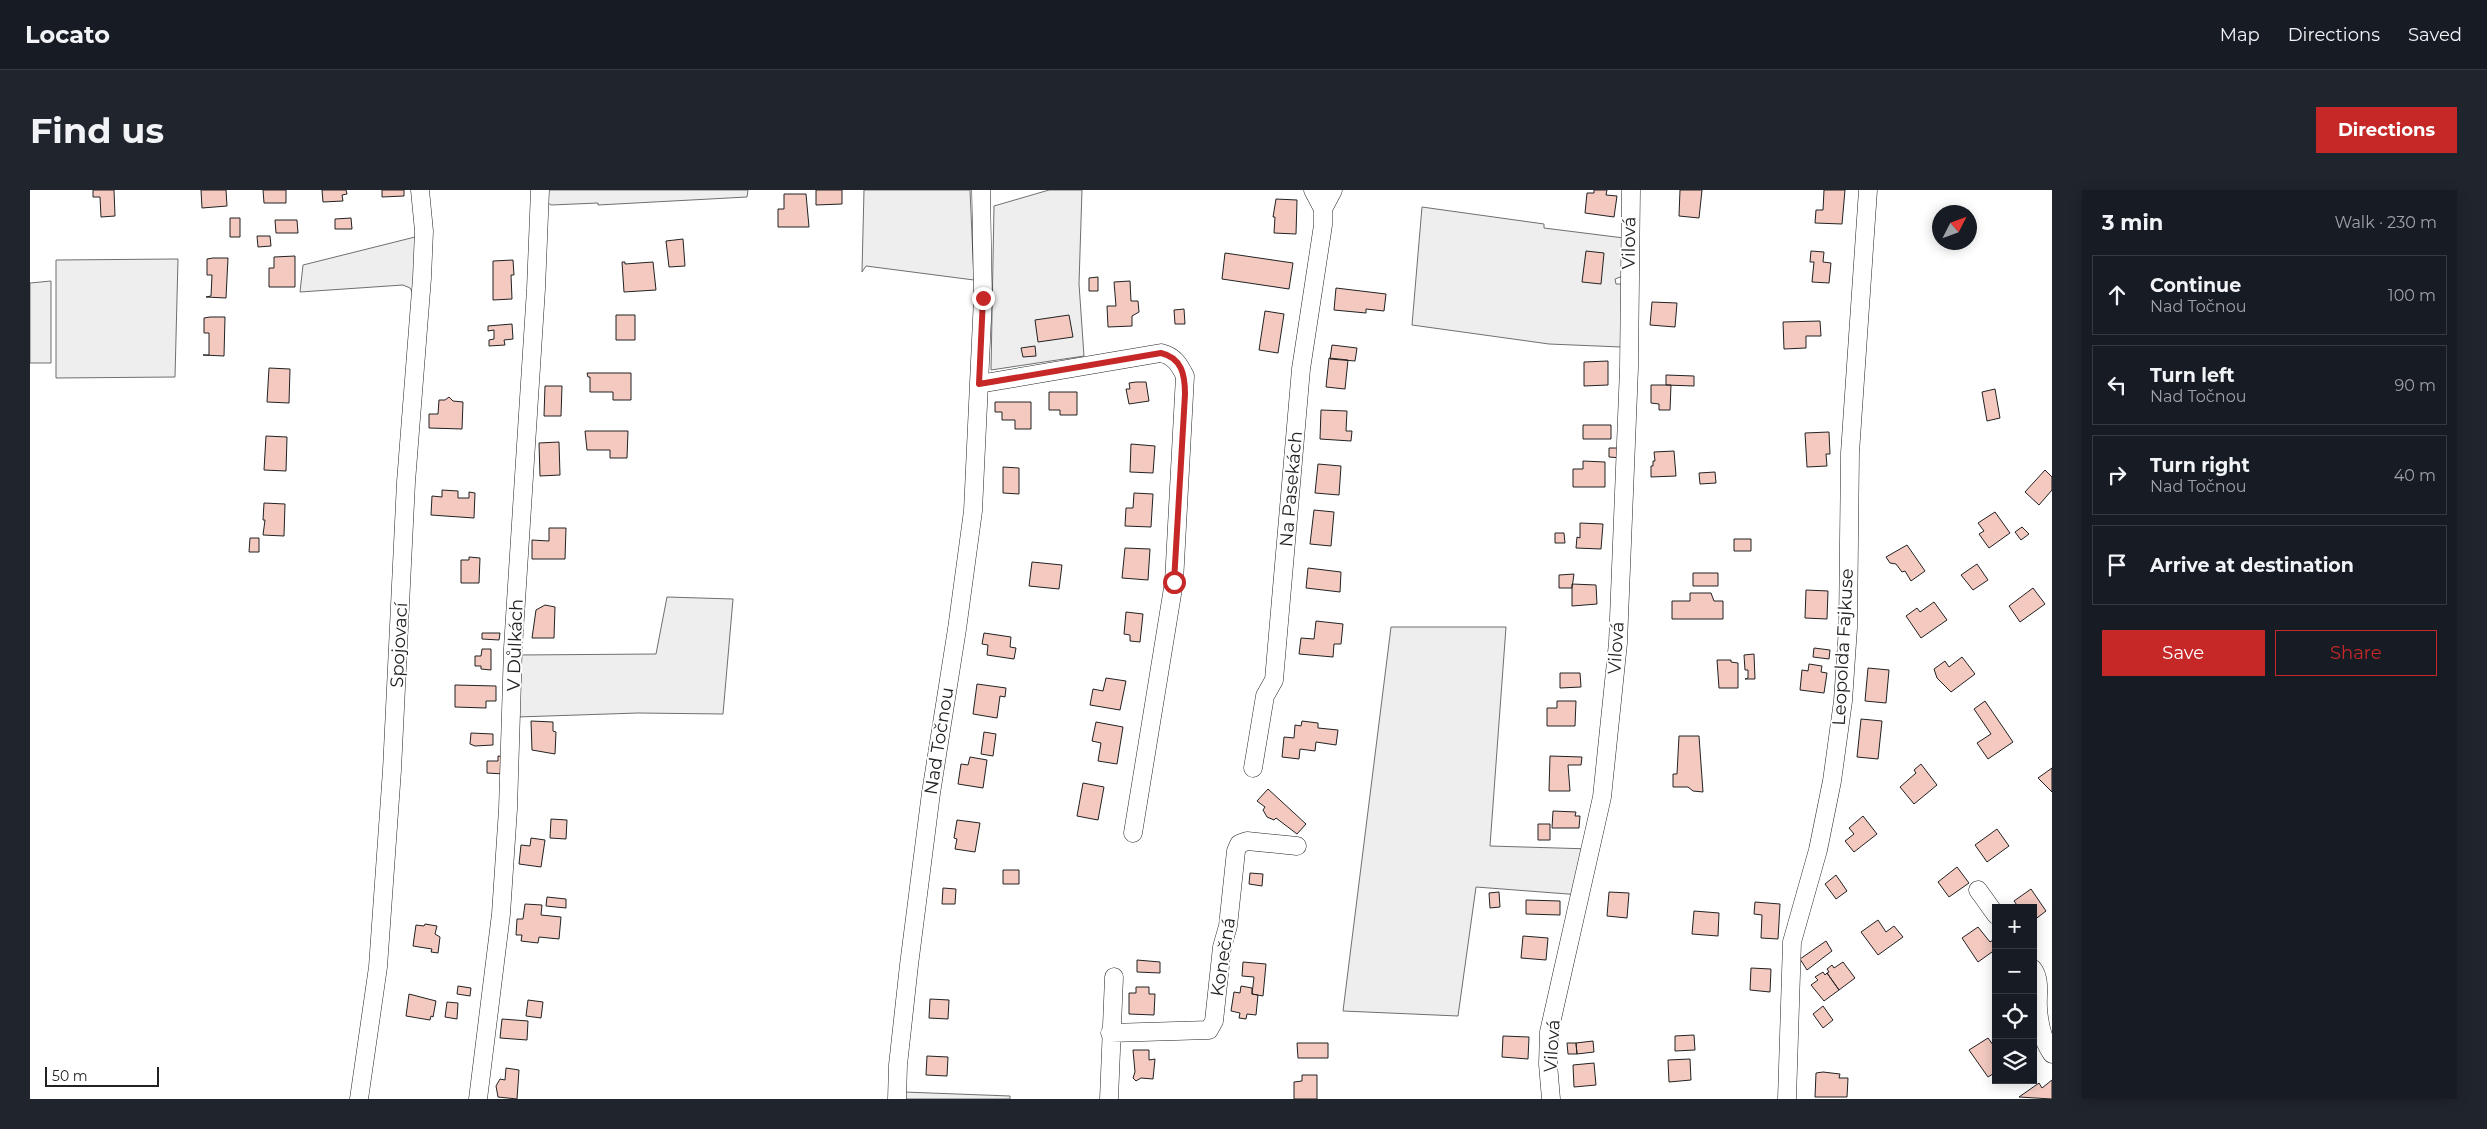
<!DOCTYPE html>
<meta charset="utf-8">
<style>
:root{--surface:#171b24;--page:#20242c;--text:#f1f3f6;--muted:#9ea1a6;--line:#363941;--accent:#c62828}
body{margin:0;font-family:Montserrat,sans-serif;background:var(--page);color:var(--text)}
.controls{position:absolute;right:15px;bottom:15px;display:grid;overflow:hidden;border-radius:0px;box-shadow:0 2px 12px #0003}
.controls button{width:45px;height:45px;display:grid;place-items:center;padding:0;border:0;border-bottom:1px solid var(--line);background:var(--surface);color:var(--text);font:25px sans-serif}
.compass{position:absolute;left:1902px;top:15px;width:45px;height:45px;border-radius:50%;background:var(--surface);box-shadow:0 2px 12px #0003;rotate:48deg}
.scale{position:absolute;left:15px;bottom:12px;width:114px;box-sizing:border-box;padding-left:5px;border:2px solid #222;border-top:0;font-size:14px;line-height:18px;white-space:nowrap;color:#222;-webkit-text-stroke:4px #fff;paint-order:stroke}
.stop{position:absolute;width:15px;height:15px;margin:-11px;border:4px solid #c62828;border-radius:50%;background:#fff}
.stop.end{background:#c62828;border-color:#fff;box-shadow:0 1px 5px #0008}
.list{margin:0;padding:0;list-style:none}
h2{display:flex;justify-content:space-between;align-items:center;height:65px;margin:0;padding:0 20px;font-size:21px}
h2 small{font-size:16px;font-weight:400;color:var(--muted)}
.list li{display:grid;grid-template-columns:32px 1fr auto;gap:15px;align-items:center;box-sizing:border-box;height:80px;margin:0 10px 10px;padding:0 10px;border:1px solid var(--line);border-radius:0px}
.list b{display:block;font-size:19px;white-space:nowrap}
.list p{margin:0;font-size:16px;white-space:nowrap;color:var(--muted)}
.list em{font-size:16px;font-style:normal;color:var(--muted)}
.actions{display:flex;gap:10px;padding:15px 20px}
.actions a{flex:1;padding:11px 0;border:1px solid var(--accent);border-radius:0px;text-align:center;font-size:18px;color:var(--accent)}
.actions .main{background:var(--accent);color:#fff}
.icon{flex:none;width:28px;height:28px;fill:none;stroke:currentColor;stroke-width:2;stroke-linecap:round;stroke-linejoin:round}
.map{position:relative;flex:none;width:2022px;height:909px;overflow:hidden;border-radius:0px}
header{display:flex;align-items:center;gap:30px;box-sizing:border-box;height:70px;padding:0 25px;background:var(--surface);border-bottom:1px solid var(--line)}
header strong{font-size:24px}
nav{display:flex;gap:28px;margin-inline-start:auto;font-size:18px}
.intro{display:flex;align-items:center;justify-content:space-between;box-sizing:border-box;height:120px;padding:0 30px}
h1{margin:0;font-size:35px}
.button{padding:12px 22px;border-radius:0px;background:var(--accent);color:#fff;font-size:18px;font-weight:700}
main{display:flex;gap:30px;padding:0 30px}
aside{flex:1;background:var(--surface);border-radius:0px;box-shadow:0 2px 12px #0003}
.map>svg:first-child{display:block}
.green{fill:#eee;stroke:#6f6f6f}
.building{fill:#f3c9c0;stroke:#222}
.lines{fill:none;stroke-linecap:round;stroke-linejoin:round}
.minor-casing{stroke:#222;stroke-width:19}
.minor{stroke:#fff;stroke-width:18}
.route{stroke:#c62828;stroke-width:6}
.labels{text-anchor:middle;stroke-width:4;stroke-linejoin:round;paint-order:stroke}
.street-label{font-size:18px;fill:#222;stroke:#fff}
</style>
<header>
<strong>Locato</strong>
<nav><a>Map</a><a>Directions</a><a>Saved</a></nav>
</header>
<div class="intro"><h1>Find us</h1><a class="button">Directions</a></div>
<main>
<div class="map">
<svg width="2022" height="909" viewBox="0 0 2022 909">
<rect width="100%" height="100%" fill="#fff"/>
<path class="green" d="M517,0H718L717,7L568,15V13L521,15L518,13Z
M834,0H940L944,90L836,76L832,82Z
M1019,0H1052L1049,94L1054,166L961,180L964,16Z
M1392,17L1514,34V38L1594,48L1593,86L1585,89L1586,94H1593L1591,157L1519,154L1382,135Z
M389,46L384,105L380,98L373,95L270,102L273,75Z
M148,69L145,187L26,188V70Z
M21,91V173H0V93Z
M637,407L703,409L693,524L608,523L487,527V465L626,464Z
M1361,437H1476L1460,656L1561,659L1551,705L1446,697L1428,826L1313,821Z
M874,902L980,906V909H874Z"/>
<path class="building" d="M63,0H84L85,26L71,27L70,7H63Z
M171,0H196L197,16L172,18Z
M233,0H256V13H234Z
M292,0H316L317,4L312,5L313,11L293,12Z
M352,0H374V6L352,7Z
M786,0H812V14L786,15Z
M1564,0H1577L1576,5L1587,6L1584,27L1555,23L1557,3H1564Z
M1650,0H1672L1669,28L1649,26Z
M1794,0H1815L1812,34L1785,33L1786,20H1793Z
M754,4H776L779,37H748V19H754Z
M1246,9L1267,10L1266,44L1244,43L1245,27H1243Z
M200,28H210V47H200Z
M321,28L322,39H305V29Z
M245,30H267L268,43H246Z
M227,46H240L241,56L228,57Z
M653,49L655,76L639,77L636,51Z
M1556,61L1574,63L1571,94L1552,92Z
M1781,61L1794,62L1793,72L1801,73L1799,93L1782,92L1784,72H1780Z
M1195,63L1263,73L1259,99L1192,89Z
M265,66V97H239V78H244V67Z
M183,68H198L196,108L176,107L181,106L182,85H177V69Z
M483,70L484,85H481L482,109L463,110V71Z
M592,72H595V74L623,72L626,100L594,102Z
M1068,87V101H1059V88Z
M1100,91L1101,111H1108L1109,122L1102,126V136L1078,137L1077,116H1086L1084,92Z
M1306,98L1356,104L1354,121L1336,119V123L1304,120Z
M1622,112L1647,113L1645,137L1620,135Z
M1154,119L1155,134H1145L1144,120Z
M1235,121L1254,124L1248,163L1229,160Z
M586,125H605V150H586Z
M1039,125L1043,147L1008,152L1005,130Z
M180,127H195L194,166L173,165H179V143H174V128Z
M1790,131L1791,146H1776V158L1754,159L1753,132Z
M482,134L483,149L474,150L475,155L459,156V150L464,149V140L458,141V136Z
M1302,155L1327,158L1325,171L1300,169Z
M1005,156L1006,166L993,167L991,158Z
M1299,168L1318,170L1315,199L1296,197Z
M1578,171V195L1554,196V172Z
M239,178L260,179L259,213L237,212Z
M557,183H601V210H583V202H560V187H558Z
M1636,185L1664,186V196L1636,195Z
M1106,192H1116L1119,211L1099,214L1096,199H1100L1099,193Z
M1621,195H1641L1640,220H1629V214L1621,213Z
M515,196H532L531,226H514Z
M1965,199L1970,228L1957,231L1952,202Z
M1019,202H1047V225H1030V220H1019Z
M419,207L423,211L433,212L432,239L399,238V224H408L409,210H415Z
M965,212H1001V239H985V230H972V222H965Z
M1291,220L1317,221L1316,241H1322L1321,251L1290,249Z
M1553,235H1581V249H1553Z
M555,241H598L597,268H580V260H557Z
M1799,242L1800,264H1796L1797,276L1777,277L1775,243Z
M236,246L257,247L256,281L234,280Z
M529,252L530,285L510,286L509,253Z
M1101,254L1125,256L1123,283L1100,282Z
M1579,258H1592V268L1579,267Z
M1644,261L1646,286L1621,287V276H1623V271H1625L1624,262Z
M1553,271L1575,272V297H1543V279H1553Z
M1288,274L1311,276L1309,305L1285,303Z
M973,277L989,278V304L973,303Z
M2015,280L2022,287V300L2009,315L1995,302Z
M1685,282L1686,293L1670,294L1669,283Z
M412,300L428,301V308H439V302L445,303L444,328L401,325L402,306L412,307Z
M1104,303L1123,304L1121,337L1095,336L1096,318H1103Z
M234,313L255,314L254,346L233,345L235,330H233Z
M1284,320L1304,322L1301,356L1280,354Z
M1965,322L1980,343L1959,358L1949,344L1954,341L1948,333Z
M1550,333L1573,334L1571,359L1546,358L1547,347L1550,348Z
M1992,337L1999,344L1991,350L1985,342Z
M519,338H536L535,369H502V350L519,351Z
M1525,343H1534L1535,353H1525Z
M220,348H229V362H219Z
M1704,349H1721V361H1704Z
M1877,355L1895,381L1881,391L1875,381L1872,382L1866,374L1860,373L1856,367Z
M1095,358L1120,359L1118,390L1092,388Z
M439,367L450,368L449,393H431V370H439Z
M1002,372L1032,375L1029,399L999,396Z
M1947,374L1958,390L1943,400L1931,385Z
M1278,378L1311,382L1310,402L1276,398Z
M1663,383H1688V396H1663Z
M1544,384L1542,398H1529V385Z
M1542,394L1566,395L1567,414L1542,416Z
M2003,398L2015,414L1990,432L1979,416Z
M1776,400L1798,401L1797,429L1775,428Z
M1660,403H1681L1684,411H1693V429H1642V411H1660Z
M1904,412L1917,430L1891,448L1876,426L1887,418L1890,422Z
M515,415L525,417L524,448H502L506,420Z
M1096,422L1113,424L1110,452L1100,451V445L1094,444Z
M1286,431L1313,434L1311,454H1304L1303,467L1269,464L1271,448L1284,449Z
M452,443H470L469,450L452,449Z
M954,443L981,447L980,457L986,458L984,469L957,465L958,455L952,454Z
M1784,458L1800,460L1799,469L1783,467Z
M452,459H461V480L451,479V476H445V466H451Z
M1724,464L1725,489H1715L1718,488V480H1715L1714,465Z
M1932,467L1945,484L1921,502L1907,488L1904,479L1915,471L1919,477Z
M1687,470H1701V472L1708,473V498H1689Z
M1779,474L1792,476L1791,482L1797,483L1794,503L1770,500L1772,480L1778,481Z
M1838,478L1859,480L1856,513L1835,511Z
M1530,483H1550L1551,497L1530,498Z
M1076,488L1096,491L1090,520L1060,515L1063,499L1073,501Z
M947,494L976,498L975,507L970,506L967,528L943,524Z
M425,495L466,496V511H456V518L425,517Z
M1527,511H1546L1545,536H1517V518H1527Z
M1955,511L1983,552L1958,569L1947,553L1961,544L1944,519Z
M1831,529L1852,531L1848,569L1827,567Z
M501,531L523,532V541L526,542L525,564L502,560Z
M1272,531L1288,533V538L1308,540L1306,555L1286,552L1285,561L1270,559L1269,569L1252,567L1254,547L1264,548L1265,535L1271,536Z
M1066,532L1093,537L1087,574L1068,571L1071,553L1062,551Z
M954,542L966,544L963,566L951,564Z
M441,543L463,544V555L445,556L440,554Z
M1649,546H1669L1673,602L1663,601L1658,597H1643V584H1647Z
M468,566L475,567L474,584L457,583V571H468Z
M1520,566L1552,567L1551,575H1538L1540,601H1519Z
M940,567L957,570L953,598L928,594L931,574L938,575Z
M1891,574L1907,595L1884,614L1870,597L1886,583L1884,580Z
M2022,578V602L2008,588Z
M1053,593L1074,597L1068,630L1047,626Z
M1238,599L1276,634L1267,644L1246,628L1244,630L1237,627L1233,620L1235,617L1227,611Z
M1523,621L1546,622L1545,626H1550L1549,638H1522Z
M1833,626L1847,644L1824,662L1815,651L1824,644L1819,638Z
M521,629L537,630L536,649L520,648Z
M927,630L950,633L945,662L925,659L927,649L924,648Z
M1508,634H1520V650H1508Z
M1967,639L1979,656L1957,672L1945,655Z
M501,648L515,650L511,677L489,674L491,655L500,656Z
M1927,677L1939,693L1919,707L1908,692Z
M973,680H989V694H973Z
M1220,683L1233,684L1232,696L1219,694Z
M1806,685L1817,701L1806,709L1795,694Z
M913,698L926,699L925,714H912Z
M2001,699L2016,721L2003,731V718H1989L1984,711Z
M1469,702L1470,717L1460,718L1459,703Z
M1579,702L1599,703L1597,728L1577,726Z
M517,707L536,709V718L516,716Z
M1496,710L1530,711V725L1496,724Z
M1725,712L1750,714L1748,749L1731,748L1732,725L1724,724Z
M495,714L512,715L511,725L531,727L529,749L509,747L508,753L491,751L492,745H486L487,729H493Z
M1664,721L1689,723L1688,746L1662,744Z
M1848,730L1856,742L1864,736L1873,747L1848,765L1831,742Z
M395,734L407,736L405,744L410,747L408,763L401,762L402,759L383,756L386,735L394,736Z
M1948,737L1960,752L1966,748V766L1962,762L1948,772L1932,748Z
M1493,746L1518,748L1516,770L1491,768Z
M1796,751L1802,761L1777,780L1770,769Z
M1107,770L1130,772V783L1107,782Z
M1213,772L1236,774L1233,806L1222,804L1224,787L1212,786Z
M1813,772L1825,788L1809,800L1797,783L1799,782L1797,779L1802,775L1804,778Z
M1721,778L1741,779L1740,802L1720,800Z
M1793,782L1795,785L1797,783L1809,800L1794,811L1781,795L1788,790L1785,787Z
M428,796L441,798L440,806L427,804Z
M1211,796L1222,798V804L1228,805L1226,825L1217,824L1216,829L1209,828L1210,823L1201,821L1204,802L1210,803Z
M1106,797H1119V804H1125L1124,825L1099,824V803H1106Z
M379,804L406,811L403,827L401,826L400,830L376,826Z
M900,809L919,810L918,829L899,828Z
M498,810L513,812L511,828L496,826Z
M417,812L428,813L427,829L415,827Z
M1793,816L1803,830L1793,838L1783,824Z
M472,829L498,831L497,850L470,848Z
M1664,845L1665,860L1645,861V846Z
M1473,846L1499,847L1498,869L1472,867Z
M1958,848L1966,859V882L1958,887L1939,860Z
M1563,851L1564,862L1547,864L1546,853Z
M1267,853H1298V868H1268Z
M1537,853H1546L1547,864H1538Z
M1103,860H1119V870L1125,869L1123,889L1111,888L1106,891L1103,888L1105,882Z
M897,866L918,867L917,886L896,885Z
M1660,869L1661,890L1639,892L1638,870Z
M1564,873L1566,895L1544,897L1543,875Z
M476,878L489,880L487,909L468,907L466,896L470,889L475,890Z
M1793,882L1810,884L1809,888H1818L1817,907H1785L1786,883Z
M1272,885H1287V909H1264V892L1272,891Z
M2022,890V909L1989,907L2009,893L2012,898Z"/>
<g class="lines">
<g class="minor-casing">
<path id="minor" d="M1293,19L1303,0
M949,194L1131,163C1144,166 1149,174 1155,186L1144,392L1103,643
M1223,578L1235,506L1244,490L1271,179L1293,35V19L1283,0
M1948,700L1966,725
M2003,779C2011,790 2007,805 2008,818C2009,834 2013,851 2022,864
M1080,843L1179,840L1184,831L1192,757L1198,736L1206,661L1209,654L1217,651L1267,656
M329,909L348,777L362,580L376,292L392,88L394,41L390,0
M448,909L471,724L478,619L483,458L506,99L510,0
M867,909L868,875L879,775L901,603L927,439L943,321L953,108L951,0
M1079,909L1084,787
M1521,909L1518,874L1519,842L1572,607L1588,453L1599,178L1601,0
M1757,909L1762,752L1788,660L1802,591L1813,511L1818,438L1820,263L1838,0"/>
</g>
<use href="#minor" class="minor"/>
</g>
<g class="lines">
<path class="route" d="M953,108L949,194L1131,163C1152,168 1155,185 1155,204L1144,392"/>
</g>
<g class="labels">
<g class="street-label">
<text transform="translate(1599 53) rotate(-89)" y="6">Vilová</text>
<text transform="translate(1261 299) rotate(-85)" y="6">Na Pasekách</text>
<text transform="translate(369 455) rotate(-87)" y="6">Spojovací</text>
<text transform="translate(485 455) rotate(-88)" y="6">V Důlkách</text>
<text transform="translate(1813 457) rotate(-87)" y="6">Leopolda Fajkuse</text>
<text transform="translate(1586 458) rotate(-86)" y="6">Vilová</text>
<text transform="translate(909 551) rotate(-81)" y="6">Nad Točnou</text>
<text transform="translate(1193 767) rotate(-81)" y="6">Konečná</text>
<text transform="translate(1522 856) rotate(-86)" y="6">Vilová</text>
</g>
</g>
</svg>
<div class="controls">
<button>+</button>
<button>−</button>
<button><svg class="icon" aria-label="locate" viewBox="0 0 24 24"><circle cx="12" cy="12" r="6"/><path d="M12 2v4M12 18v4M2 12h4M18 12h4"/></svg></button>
<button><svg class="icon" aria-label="layers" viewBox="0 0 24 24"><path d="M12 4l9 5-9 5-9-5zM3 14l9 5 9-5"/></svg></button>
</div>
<svg class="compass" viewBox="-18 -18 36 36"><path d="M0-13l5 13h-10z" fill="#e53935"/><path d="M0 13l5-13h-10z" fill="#9ea1a6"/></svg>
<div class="scale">50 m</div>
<div class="stop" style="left:1144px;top:392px"></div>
<div class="stop end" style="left:953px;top:108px"></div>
</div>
<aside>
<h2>3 min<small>Walk · 230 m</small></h2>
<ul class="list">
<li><svg class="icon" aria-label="ahead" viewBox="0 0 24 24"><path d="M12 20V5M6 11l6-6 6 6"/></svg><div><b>Continue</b><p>Nad Točnou</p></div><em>100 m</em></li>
<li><svg class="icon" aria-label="left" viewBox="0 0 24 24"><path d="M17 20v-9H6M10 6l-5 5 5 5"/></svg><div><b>Turn left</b><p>Nad Točnou</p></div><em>90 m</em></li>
<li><svg class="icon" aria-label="right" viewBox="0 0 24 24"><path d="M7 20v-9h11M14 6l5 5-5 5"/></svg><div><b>Turn right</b><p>Nad Točnou</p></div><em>40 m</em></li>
<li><svg class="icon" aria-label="arrive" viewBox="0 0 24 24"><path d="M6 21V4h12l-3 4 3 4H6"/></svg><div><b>Arrive at destination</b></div></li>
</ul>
<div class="actions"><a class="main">Save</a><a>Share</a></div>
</aside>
</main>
